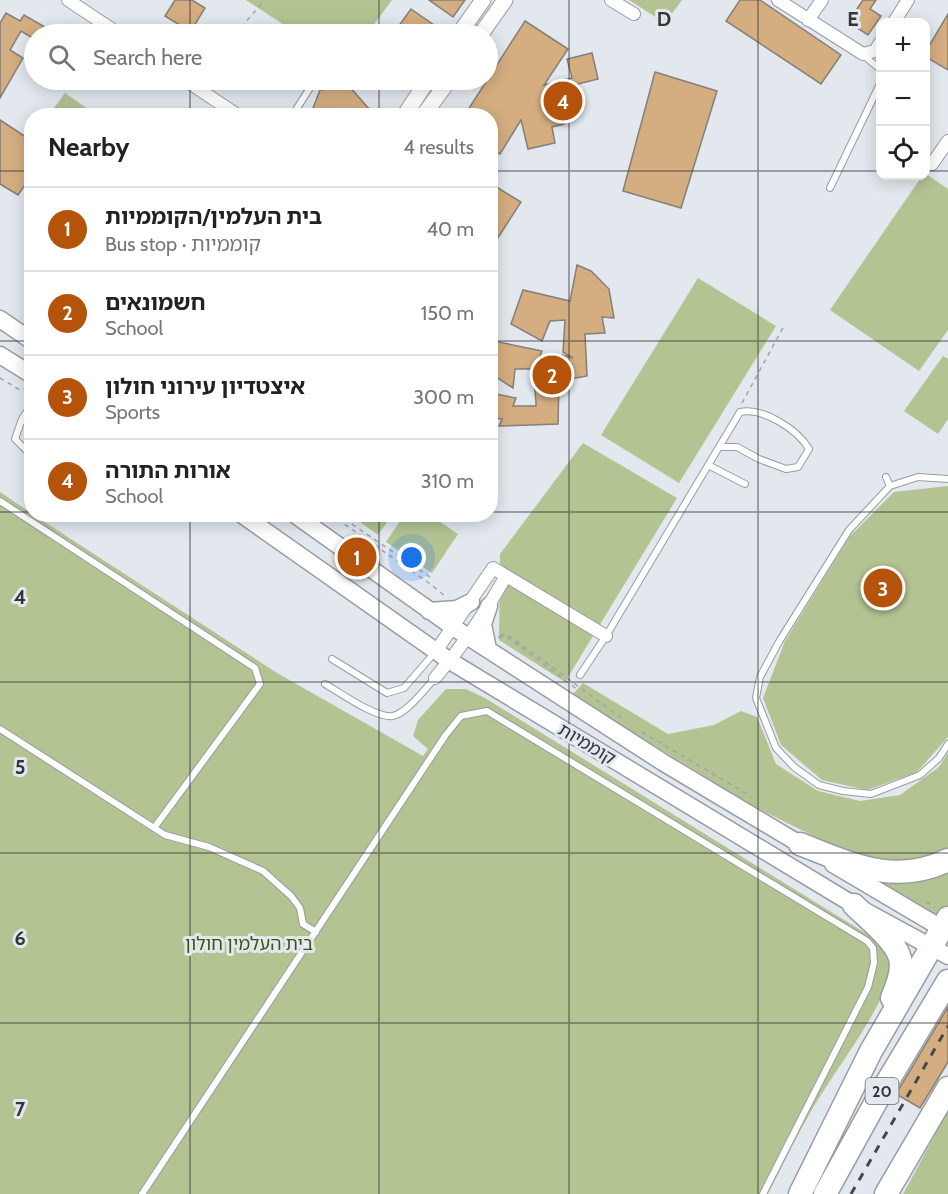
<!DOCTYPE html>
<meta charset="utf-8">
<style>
:root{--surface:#fff;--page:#f2f2f2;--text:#222;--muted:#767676;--line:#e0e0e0;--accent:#b45309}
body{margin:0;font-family:Cabin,"Noto Sans Hebrew",sans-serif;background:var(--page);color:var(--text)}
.controls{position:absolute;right:18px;top:18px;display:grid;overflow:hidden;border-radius:12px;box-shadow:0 3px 15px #0003}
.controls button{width:54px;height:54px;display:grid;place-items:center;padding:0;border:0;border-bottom:2px solid var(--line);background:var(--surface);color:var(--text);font:30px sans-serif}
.you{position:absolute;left:412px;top:558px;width:21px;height:21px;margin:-15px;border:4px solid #fff;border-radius:50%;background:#1a73e8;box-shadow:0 0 0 9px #1a73e833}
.badge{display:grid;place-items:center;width:39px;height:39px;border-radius:50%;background:var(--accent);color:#fff;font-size:20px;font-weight:700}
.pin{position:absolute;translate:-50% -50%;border:3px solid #fff;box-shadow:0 2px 6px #0006}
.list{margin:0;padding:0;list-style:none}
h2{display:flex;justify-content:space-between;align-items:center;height:78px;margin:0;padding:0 24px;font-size:26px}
h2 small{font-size:20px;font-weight:400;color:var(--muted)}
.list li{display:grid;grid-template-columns:39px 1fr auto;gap:18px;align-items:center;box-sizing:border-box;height:84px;padding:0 24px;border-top:2px solid var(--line)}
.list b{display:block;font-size:22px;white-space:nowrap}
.list p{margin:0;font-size:20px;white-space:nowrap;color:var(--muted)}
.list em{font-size:20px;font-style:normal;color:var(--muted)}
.icon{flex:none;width:33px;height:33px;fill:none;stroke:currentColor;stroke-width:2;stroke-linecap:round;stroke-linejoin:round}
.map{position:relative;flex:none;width:948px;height:1194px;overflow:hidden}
.search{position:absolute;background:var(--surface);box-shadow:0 3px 15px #0003;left:24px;top:24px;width:474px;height:66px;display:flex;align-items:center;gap:15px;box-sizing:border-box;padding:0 21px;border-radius:33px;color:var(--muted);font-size:22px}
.panel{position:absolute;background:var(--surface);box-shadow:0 3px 15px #0003;left:24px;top:108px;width:474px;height:414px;border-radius:24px}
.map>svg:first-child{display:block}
.green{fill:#b3c392}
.building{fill:#d4ae81;stroke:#847f79;stroke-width:1.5}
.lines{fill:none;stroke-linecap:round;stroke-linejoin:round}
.service-casing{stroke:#979ca3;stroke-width:8}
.minor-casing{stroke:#979ca3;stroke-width:14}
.tertiary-casing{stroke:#979ca3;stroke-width:17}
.secondary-casing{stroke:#979ca3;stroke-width:19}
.motorway-casing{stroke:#979ca3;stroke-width:25}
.path{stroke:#a0a4a9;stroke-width:1.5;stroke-dasharray:4.5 4.5;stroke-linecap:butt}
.service{stroke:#fff;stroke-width:6}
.minor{stroke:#fff;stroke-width:12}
.tertiary{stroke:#fff;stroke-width:15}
.secondary{stroke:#fff;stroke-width:16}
.motorway{stroke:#fff;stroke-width:22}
.rail{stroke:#46484c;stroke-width:3;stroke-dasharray:8 8;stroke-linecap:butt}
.grid{fill:none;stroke:#333538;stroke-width:1.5;stroke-opacity:0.55}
.labels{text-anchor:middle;stroke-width:6;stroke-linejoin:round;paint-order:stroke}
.shield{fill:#e3e8ef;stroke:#686b6f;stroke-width:1.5}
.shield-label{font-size:16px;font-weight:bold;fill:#333538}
.street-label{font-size:18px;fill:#333538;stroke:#e3e8ef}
.park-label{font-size:18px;fill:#425117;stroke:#e3e8ef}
.grid-label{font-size:20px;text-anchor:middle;font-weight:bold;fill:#333538;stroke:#e3e8ef;stroke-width:6;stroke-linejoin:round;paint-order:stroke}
</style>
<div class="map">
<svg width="948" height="1194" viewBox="0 0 948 1194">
<rect width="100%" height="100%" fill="#e3e8ef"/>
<path class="green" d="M246,0H392L367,34H298Z
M629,0H682L665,23Z
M65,93L94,113L92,115H49Z
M926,174L948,189V330L919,371L830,310L922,176H926Z
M698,278L776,326L679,483L601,435Z
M943,356L948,359V419L938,434L904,411Z
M583,443L677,498L565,682L499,640L500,554Z
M948,486V737L917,772L867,790L822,780L781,745L763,698L785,641L850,536L894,492Z
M0,492L31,513L32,514L34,515L277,673L423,756L428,749L413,736L418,720L446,689H466L485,698L888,947L896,963C879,1015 841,1061 813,1108C797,1135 783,1165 768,1194H0Z
M354,515V514L392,515L378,535L353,517Z
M404,515H430L458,534L432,573L386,542Z
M583,683L668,734L714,725L741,711L757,717L776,764L818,791L860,801L900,795L939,767L948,753V848L924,860H862L753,806L572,695Z
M948,869V907L940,919L862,872Z
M948,1111V1194H903Z"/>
<path class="building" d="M175,0H192L205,8L194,26L207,34H183L186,29L165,16Z
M429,0H465L453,17Z
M740,0H760L841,55L821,84L726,21Z
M863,0H876L870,9L881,16L868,35L848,22Z
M411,9L447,34H393Z
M6,13L20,21L24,15L57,34H34V39L21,31L10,50L23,58L0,98V23Z
M948,14V70L926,57V51Z
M525,21L568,49L544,85L572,78L567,59L592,53L598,79L578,84L582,98L564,124L552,127L555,143L528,149L521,120L500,154L490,148V116H464Z
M655,72L717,91L681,208L623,191Z
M349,86L370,110L369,116H310L320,90Z
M0,120L32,141V175L18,195L0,184Z
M490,183L521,202L490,250Z
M577,265L591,271L609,289L614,318L602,317L605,333L585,334L587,376L559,381L558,424L499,426L502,419L490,418V393L516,398L513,406H536V402L533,369H515L513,388L490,373V349L494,341L542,351L538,361L562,364V355L573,358L563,352L565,320L550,321L542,341L511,324L523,290L570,301Z
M948,1007V1062L920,1108L896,1094Z"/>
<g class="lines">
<g class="service-casing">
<path id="service" d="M863,55L880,69
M292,116L315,80
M830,188L880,84
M32,404L22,419L15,439L32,456
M22,419L32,426
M708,465L745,484
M886,477L890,486
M948,479L918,477L890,486L849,530L780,640L760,677L756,698L776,748L794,767L819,785L843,791L871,794L920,775L939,758L948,744
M0,501L255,668L260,684L154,828
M110,514L127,516L129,514
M332,659L387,693L404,688L436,651
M580,675L606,636L740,412C763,407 798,430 809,449L798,467L786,469L759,459L737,447H720
M325,684C339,692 377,719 393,716C407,713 426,688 435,678
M0,729L165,835L209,847L263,871L291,896L300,908L303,924L316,932
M142,1194L445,736L461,716L487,711L867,941L873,948L874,963L868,987L763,1194"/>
</g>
<g class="minor-casing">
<path id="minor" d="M68,0L119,34
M611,0L634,14
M778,0L863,54L875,51L880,43
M808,20L822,0
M894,22L908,0
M185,80L239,116
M932,164L948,141
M436,651L493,568L606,636
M435,678C462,647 486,612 506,576"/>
</g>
<g class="tertiary-casing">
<path id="tertiary" d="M459,34L483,0
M481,34L505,0
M404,116L428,80
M423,116L449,80"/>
</g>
<g class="secondary-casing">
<path id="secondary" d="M0,319L32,341
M0,355L32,375
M241,514L450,661L854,905L948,956
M294,514L453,627L664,763L808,849
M429,611L457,609L471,602
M488,649L483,624L489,606
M833,864L948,932"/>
</g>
<g class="motorway-casing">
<path id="motorway" d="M800,844C851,864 895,886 948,860
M854,905C869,920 901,944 901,965C901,977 896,988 892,998
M800,1194L871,1051L948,918
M825,1194L883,1089L948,981
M886,1194L948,1088"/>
</g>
<path class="path" d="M235,34L265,0
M0,378L20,390L28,388
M742,403L785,324
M330,514L429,583L445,596
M337,514L433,579
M500,635H508L623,719
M498,637H507L578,690
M642,732L752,797
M926,902L935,907"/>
<use href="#service" class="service"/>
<use href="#minor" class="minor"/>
<use href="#tertiary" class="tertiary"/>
<use href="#secondary" class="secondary"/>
<use href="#motorway" class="motorway"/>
<path class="rail" d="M851,1194L948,1026"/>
</g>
<path class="grid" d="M190,0V34M379,0V34M569,0V1194M758,0V1194M190,80V116M379,80V116M0,171H32M490,171H880M926,171H948M0,341H32M490,341H948M0,512H32M490,512H948M190,514V1194M379,514V1194M0,682H948M0,853H948M0,1023H948"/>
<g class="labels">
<rect class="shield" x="865.5" y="1078" width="33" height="26" rx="4.5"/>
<g class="shield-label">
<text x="882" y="1097">20</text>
</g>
<g class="street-label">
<text transform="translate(587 744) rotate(31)" y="6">קוממיות</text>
</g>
<g class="park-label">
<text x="249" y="950">בית העלמין חולון</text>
</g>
</g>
<g class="grid-label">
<text x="664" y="26">D</text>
<text x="853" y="26">E</text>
<text x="20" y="604">4</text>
<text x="20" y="774">5</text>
<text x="20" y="945">6</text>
<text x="20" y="1116">7</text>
</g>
</svg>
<div class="controls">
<button>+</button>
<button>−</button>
<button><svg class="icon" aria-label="locate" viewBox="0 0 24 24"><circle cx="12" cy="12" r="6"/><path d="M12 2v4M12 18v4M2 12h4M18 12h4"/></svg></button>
</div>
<div class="you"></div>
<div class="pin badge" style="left:357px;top:557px">1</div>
<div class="pin badge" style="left:552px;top:375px">2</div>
<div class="pin badge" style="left:883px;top:588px">3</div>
<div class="pin badge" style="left:563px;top:101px">4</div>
<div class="search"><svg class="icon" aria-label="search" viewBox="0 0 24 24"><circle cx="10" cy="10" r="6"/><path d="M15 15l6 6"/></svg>Search here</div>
<section class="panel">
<h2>Nearby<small>4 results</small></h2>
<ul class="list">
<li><span class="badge">1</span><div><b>בית העלמין/הקוממיות</b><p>Bus stop · קוממיות</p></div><em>40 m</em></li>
<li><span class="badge">2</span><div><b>חשמונאים</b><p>School</p></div><em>150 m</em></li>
<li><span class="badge">3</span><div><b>איצטדיון עירוני חולון</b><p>Sports</p></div><em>300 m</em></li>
<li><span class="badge">4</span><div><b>אורות התורה</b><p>School</p></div><em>310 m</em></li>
</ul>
</section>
</div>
